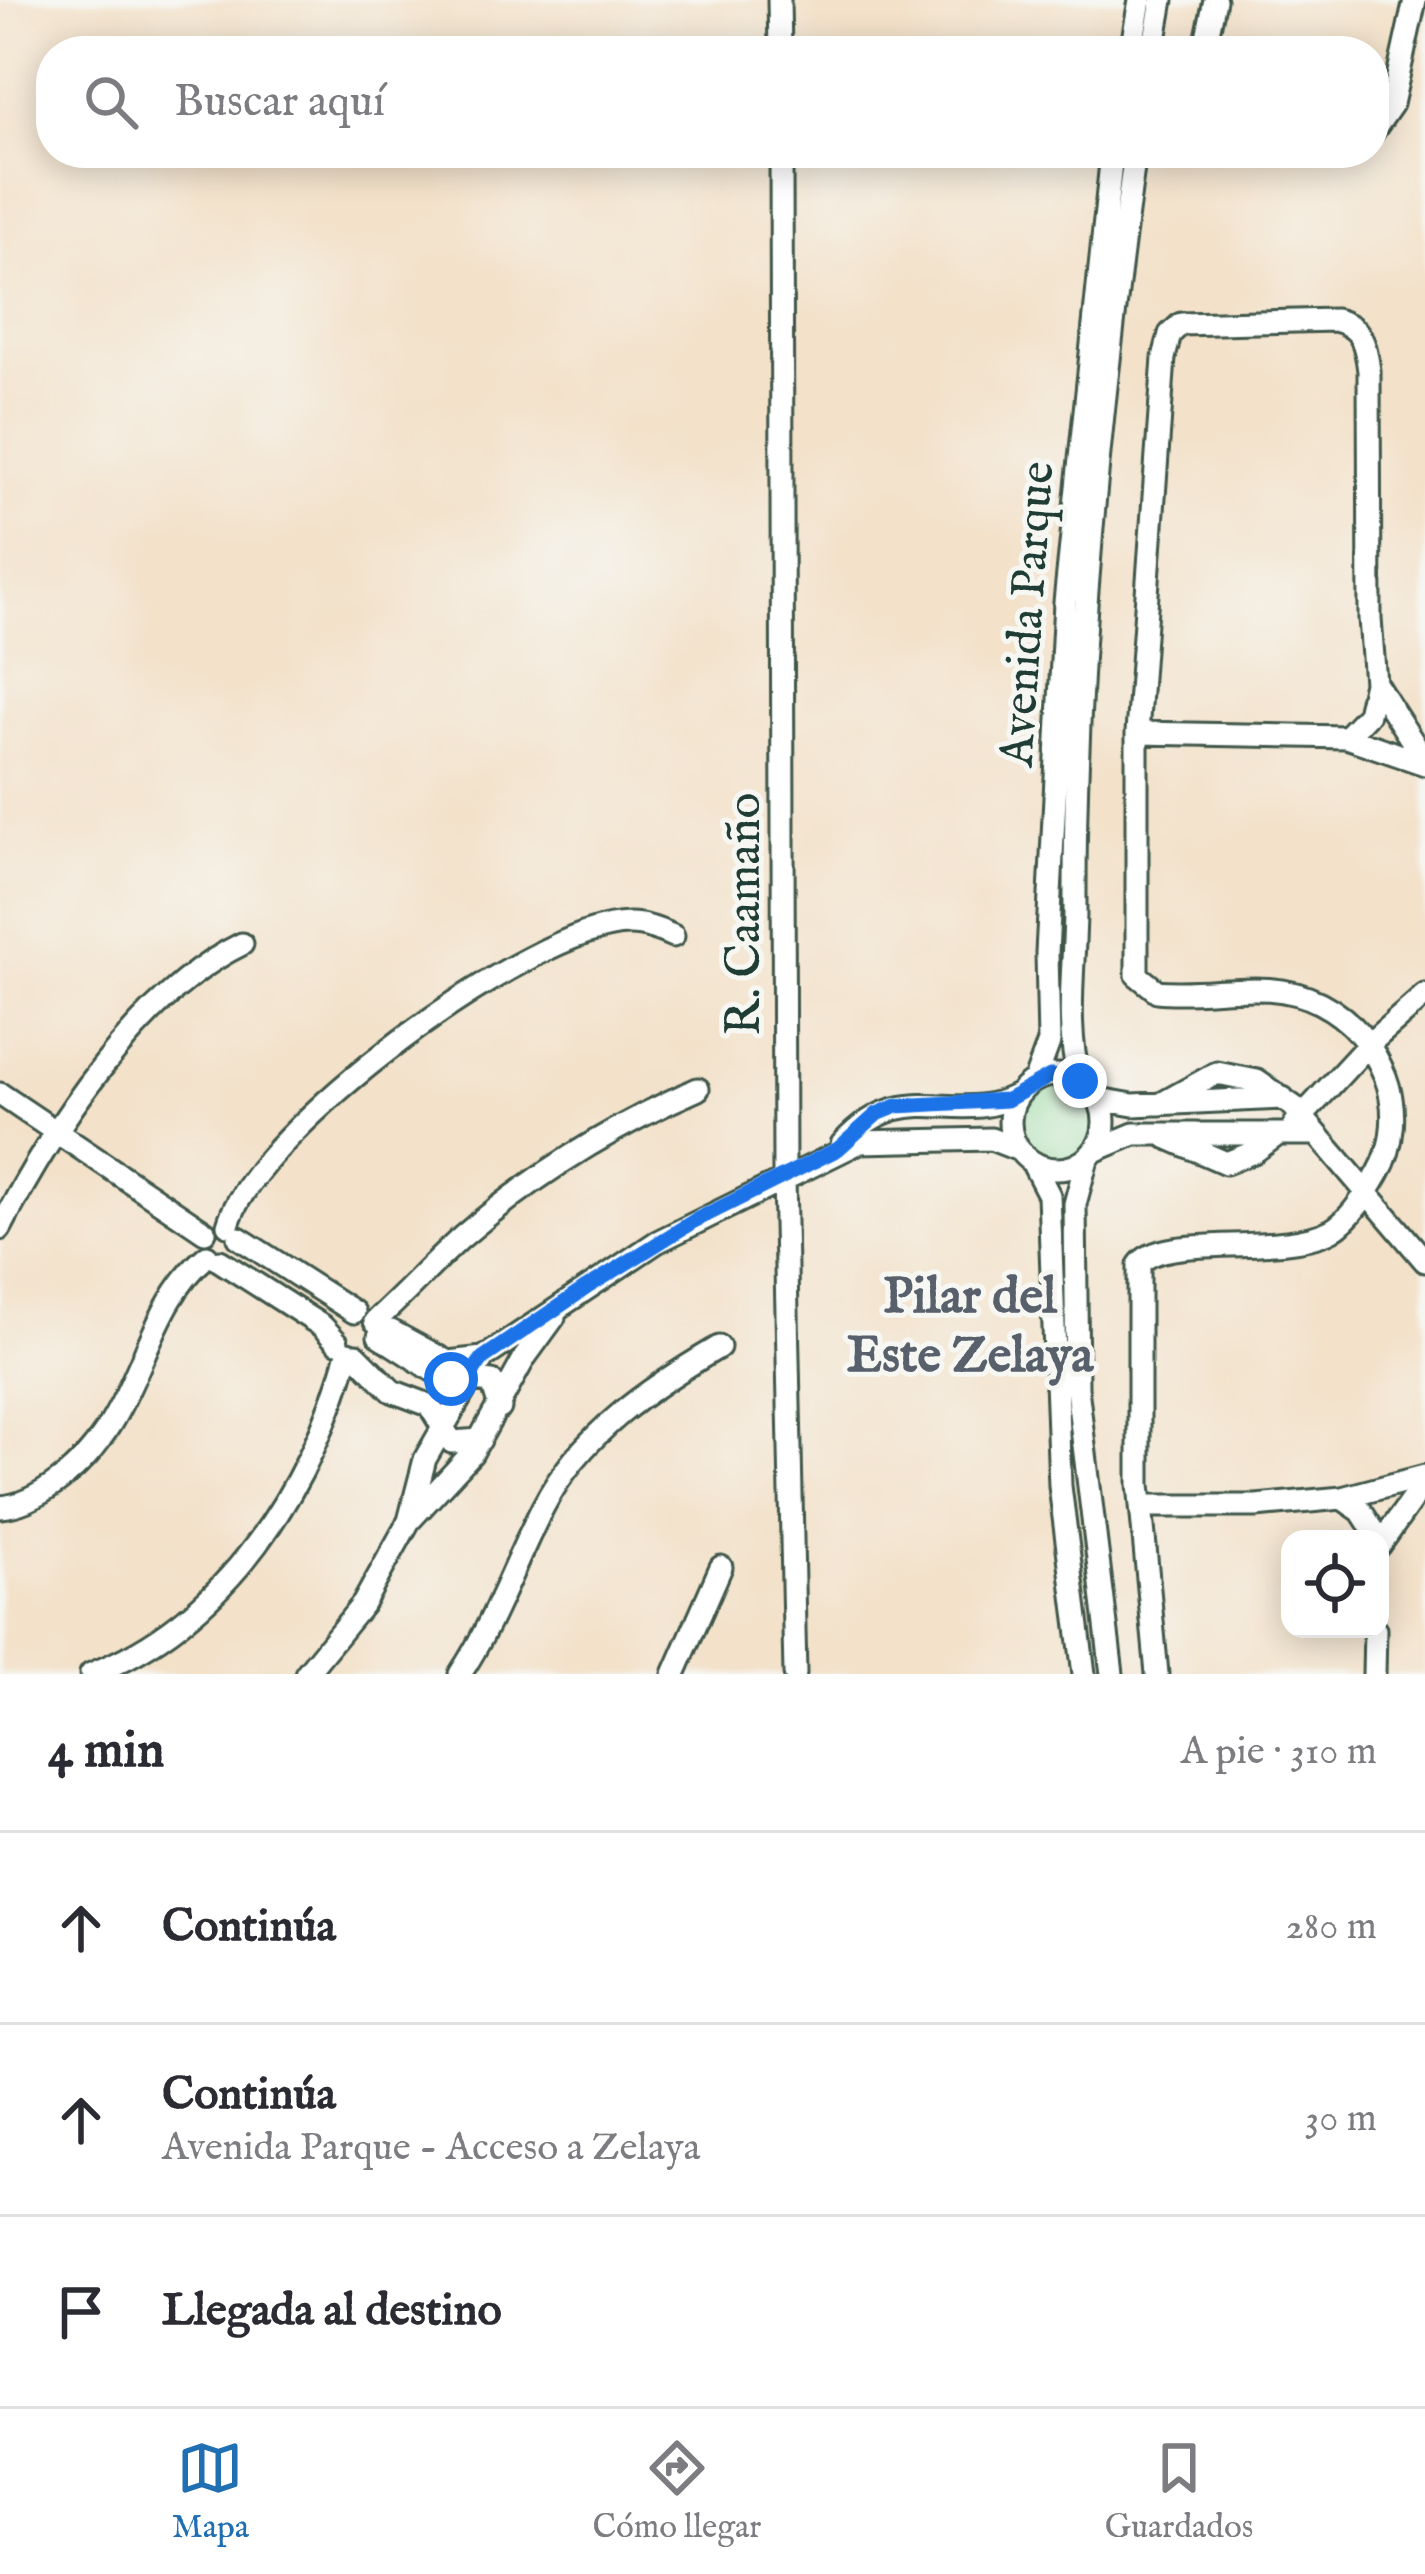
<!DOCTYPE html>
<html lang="es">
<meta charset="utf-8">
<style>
:root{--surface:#fff;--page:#f2f2f3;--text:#2b2b33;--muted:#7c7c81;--line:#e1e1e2;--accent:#1f6fb2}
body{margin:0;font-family:"IM FELL English",serif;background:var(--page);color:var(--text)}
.controls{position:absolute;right:36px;bottom:36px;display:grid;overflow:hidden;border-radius:24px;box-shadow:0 6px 30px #0003}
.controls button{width:108px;height:108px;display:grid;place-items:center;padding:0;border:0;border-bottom:3px solid var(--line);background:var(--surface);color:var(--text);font:60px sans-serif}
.stop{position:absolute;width:36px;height:36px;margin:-27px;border:9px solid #1a73e8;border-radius:50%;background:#fff}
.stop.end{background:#1a73e8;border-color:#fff;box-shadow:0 3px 12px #0008}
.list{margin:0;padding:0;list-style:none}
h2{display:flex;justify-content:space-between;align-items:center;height:156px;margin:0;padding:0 48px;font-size:51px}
h2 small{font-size:39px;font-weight:400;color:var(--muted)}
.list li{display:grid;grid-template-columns:78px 1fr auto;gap:36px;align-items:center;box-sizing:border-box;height:192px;padding:0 48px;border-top:3px solid var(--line)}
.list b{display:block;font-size:45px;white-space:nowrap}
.list p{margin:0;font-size:39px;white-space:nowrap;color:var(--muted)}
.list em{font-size:39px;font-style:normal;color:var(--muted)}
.icon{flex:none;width:66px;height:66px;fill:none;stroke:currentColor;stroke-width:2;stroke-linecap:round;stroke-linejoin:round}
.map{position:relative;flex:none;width:1425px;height:1674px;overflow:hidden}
.search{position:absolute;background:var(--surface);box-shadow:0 6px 30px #0003;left:36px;right:36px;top:36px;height:132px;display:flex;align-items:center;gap:30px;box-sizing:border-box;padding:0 42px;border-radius:48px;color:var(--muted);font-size:45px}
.sheet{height:732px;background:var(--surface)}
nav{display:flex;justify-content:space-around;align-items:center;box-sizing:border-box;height:168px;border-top:3px solid var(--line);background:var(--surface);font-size:33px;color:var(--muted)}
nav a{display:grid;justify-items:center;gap:6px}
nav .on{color:var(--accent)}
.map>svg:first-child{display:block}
.green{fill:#88d594;stroke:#548964;stroke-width:3}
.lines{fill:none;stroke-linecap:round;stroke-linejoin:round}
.minor-casing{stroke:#3f564a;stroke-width:27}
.minor{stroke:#fff;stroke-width:21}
.route{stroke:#1a73e8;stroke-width:15}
.labels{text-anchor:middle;stroke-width:10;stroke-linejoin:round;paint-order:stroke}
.street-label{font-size:48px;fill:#1f3d34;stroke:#f6f6f2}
.neighbourhood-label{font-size:51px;font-weight:bold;fill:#57606b;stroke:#f6f6f2}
</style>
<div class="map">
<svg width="1425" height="1674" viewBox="0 0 1425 1674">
<rect width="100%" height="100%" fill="#f6f6f2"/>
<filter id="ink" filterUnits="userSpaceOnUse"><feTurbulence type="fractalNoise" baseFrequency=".00833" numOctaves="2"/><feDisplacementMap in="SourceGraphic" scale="24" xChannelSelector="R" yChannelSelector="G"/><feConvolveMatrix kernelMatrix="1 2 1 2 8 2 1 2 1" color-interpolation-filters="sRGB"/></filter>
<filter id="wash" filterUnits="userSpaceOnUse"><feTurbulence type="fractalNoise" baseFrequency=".004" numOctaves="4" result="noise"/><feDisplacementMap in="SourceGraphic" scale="48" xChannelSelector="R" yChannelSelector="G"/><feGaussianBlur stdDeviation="2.7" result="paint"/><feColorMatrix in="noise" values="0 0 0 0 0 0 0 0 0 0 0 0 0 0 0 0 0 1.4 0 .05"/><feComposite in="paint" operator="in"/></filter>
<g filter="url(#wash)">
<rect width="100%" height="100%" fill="#f3e1c9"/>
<path class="green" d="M1020 1124a39 39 0 1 1 78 0a39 39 0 1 1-78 0Z"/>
</g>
<g filter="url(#ink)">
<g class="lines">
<g class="minor-casing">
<path id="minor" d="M779,0L780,51
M1131,51L1140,0
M1153,51L1162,0
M1204,51L1215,0
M1374,130L1392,104L1415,0
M781,153L784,1178L795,1674
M1137,733L1346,737
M1425,761L1375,683L1368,714L1346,737L1425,764
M1010 1122a47 47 0 1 1 94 0a47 47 0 1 1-94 0Z
M1035,1080L1049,1042L1047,953L1065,602L1112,153
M1080,1081C1064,1027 1075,964 1075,908C1074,657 1101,402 1135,153
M0,1094L205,1232
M1099,1099L1133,1105L1283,1098
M1161,1104L1217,1073L1257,1081L1293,1106L1425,1261
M1295,1124L1369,1044L1425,995
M1166,1137L1226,1163L1254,1152L1277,1135
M842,1144C907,1073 955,1129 1019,1094
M1096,1150L1134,1134H1313
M1087,1159L1075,1204L1077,1388L1112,1674
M1032,1162L1049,1195L1060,1486L1084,1674
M228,1225C254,1131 532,925 629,924C645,924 659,930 673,936
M0,1229C51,1130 139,994 242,944
M239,1238L354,1312
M220,1261L322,1326L337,1342
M375,1321C405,1294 432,1264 462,1237C533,1176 613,1126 698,1089
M391,1331L448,1362L483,1358
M379,1336L443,1377L492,1382L500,1408
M356,1355L392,1391L429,1405L452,1442L480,1440
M1141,1506H1256L1342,1498
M0,1507C21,1506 43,1493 59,1481C143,1419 139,1312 207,1256
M409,1521L425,1459L483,1358L657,1242L860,1142L991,1139L1019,1150
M1379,1539L1361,1511L1342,1498L1425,1476
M1380,1545L1425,1481
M91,1674C227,1621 310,1489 348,1353
M306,1674L363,1604L409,1521L472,1453L525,1357L554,1317
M460,1674C495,1621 514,1563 543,1507C580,1434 651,1387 719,1347
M674,1674L721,1567
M1157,1674L1139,1484V1265C1161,1232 1283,1257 1332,1230C1351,1219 1367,1193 1378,1174C1395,1145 1397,1107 1385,1076C1372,1044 1351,1019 1320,1003C1268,976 1212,997 1157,991L1137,975V733L1164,358L1170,334L1181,324L1335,320C1362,326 1366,345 1369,371L1370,619L1375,683
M1374,1674L1375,1629"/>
</g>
<use href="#minor" class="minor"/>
</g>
</g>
<g class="lines" filter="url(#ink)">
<path class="route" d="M451,1379L466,1381L483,1358L586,1288L694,1221L838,1149L877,1114L897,1106L1007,1100L1050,1076L1080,1081"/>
</g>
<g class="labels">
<g class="street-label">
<text transform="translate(1025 614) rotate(-86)" y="17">Avenida Parque</text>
<text transform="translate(742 914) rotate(-90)" y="17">R. Caamaño</text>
</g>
<g class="neighbourhood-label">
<text x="970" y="1312">Pilar del<tspan x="970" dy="59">Este Zelaya</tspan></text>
</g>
</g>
</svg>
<div class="controls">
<button><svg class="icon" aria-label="locate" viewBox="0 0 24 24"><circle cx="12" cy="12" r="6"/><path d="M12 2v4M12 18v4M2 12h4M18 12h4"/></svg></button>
</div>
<div class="stop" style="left:451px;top:1379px"></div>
<div class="stop end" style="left:1080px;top:1081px"></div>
<div class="search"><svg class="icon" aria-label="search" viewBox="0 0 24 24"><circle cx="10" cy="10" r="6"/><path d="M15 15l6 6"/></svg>Buscar aquí</div>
</div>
<section class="sheet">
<h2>4 min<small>A pie · 310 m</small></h2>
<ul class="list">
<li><svg class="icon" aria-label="ahead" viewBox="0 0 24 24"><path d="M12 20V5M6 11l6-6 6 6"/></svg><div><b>Continúa</b></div><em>280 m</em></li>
<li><svg class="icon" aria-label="ahead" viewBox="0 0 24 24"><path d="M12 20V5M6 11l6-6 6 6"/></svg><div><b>Continúa</b><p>Avenida Parque - Acceso a Zelaya</p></div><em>30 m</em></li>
<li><svg class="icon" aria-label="arrive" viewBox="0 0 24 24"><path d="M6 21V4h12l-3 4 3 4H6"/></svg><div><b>Llegada al destino</b></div></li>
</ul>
</section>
<nav>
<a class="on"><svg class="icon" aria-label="map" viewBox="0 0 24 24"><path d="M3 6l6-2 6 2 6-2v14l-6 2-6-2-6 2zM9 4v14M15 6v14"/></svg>Mapa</a>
<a><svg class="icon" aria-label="directions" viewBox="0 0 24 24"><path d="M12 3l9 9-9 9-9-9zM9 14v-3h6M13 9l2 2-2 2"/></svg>Cómo llegar</a>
<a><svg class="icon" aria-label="saved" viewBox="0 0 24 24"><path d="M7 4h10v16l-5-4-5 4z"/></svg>Guardados</a>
</nav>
